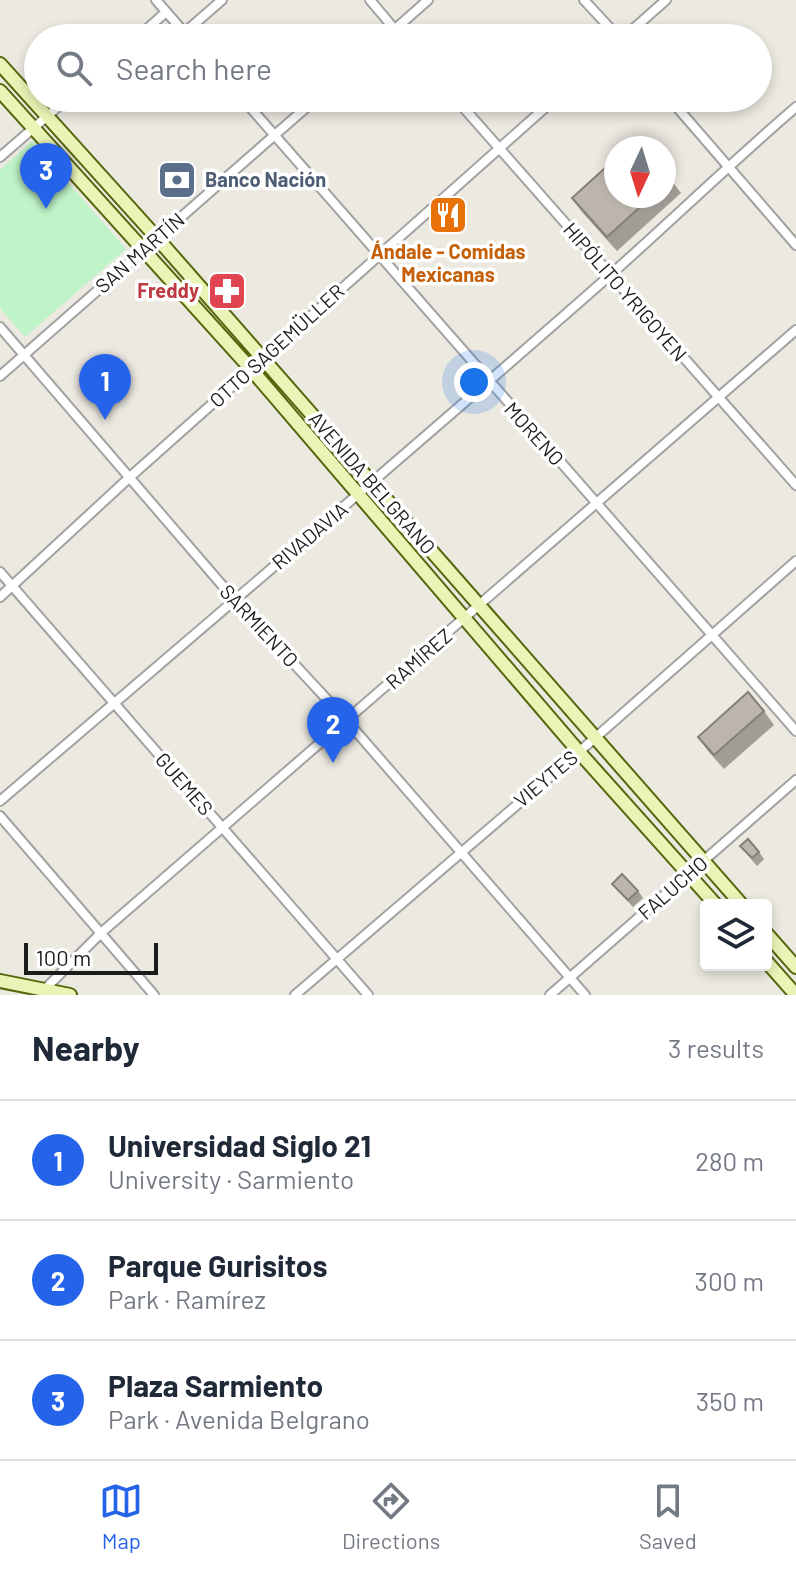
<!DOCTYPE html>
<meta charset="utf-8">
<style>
:root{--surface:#fff;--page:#f6f6f7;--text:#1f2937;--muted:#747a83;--line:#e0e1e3;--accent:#2563eb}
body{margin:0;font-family:Barlow,sans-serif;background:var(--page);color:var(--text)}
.controls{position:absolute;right:24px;bottom:24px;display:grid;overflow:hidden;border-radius:8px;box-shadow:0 4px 12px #0003}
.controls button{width:72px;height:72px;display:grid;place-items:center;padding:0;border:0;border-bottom:2px solid var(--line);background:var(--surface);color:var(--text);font:40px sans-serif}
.compass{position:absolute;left:604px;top:136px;width:72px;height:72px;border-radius:50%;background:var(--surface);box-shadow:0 4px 12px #0003;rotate:184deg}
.scale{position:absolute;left:24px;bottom:20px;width:134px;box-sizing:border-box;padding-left:8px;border:4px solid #1b1b1b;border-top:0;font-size:22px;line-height:28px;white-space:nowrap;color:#1b1b1b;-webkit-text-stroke:6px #fff;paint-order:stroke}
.you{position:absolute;left:474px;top:382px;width:28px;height:28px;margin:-20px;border:6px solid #fff;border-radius:50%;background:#1a73e8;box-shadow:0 0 0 12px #1a73e833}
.badge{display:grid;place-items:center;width:52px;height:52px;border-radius:50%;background:var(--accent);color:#fff;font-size:26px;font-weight:700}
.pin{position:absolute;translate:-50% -66px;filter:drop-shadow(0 2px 4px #0008)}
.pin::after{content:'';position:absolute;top:42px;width:28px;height:24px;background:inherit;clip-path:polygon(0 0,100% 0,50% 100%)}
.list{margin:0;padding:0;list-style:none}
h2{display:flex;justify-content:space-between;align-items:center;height:104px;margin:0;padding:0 32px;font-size:34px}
h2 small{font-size:26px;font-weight:400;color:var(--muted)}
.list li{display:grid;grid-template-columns:52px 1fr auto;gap:24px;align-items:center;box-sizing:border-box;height:120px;padding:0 32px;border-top:2px solid var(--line)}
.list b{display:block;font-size:30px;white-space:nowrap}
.list p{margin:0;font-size:26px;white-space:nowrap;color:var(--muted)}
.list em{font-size:26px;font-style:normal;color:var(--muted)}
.icon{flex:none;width:44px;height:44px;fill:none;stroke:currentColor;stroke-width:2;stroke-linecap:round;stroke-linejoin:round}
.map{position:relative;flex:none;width:796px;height:995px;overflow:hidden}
.search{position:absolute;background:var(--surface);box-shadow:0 4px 12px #0003;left:24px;right:24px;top:24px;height:88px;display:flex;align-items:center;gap:20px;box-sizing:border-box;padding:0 28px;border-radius:44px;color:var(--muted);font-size:30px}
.sheet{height:464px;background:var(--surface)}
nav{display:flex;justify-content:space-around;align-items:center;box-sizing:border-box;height:112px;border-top:2px solid var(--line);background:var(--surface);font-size:22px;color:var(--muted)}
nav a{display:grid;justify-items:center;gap:4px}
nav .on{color:var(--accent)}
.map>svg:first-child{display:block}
.park{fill:#bff4c8}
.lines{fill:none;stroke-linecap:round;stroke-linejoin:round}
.street-casing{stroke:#a2a2a2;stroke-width:12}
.secondary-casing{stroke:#55670c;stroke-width:16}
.street{stroke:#fff;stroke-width:8}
.secondary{stroke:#ebf4b7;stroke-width:12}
.wall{fill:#a29c96}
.building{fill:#bcb5ae;stroke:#847f7a;stroke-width:2}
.labels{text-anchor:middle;stroke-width:7;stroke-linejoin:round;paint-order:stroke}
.service-label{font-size:20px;font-weight:bold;fill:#4e5e75;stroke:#fff;text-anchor:start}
.food-label{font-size:20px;font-weight:bold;fill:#c56008;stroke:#fff}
.street-label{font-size:20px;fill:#1b1b1b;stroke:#fff}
.health-label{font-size:20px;font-weight:bold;fill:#be3a42;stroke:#fff;text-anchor:end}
</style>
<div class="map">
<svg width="796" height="995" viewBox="0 0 796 995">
<rect width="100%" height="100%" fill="#ece9e1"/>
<path class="park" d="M32,141L126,249L25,337L0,308V170Z"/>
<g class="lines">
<g class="street-casing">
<path id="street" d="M156,0L189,38
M370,0L402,38
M584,0L619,38
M184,33L222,0
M137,38L166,12
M385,38L428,0
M623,38L666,0
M242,98L796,731
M455,98L796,485
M669,98L796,245
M0,157L68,98
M0,327L234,599L347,721L585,995
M0,376L317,98
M0,572L368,995
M0,597L130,477L556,98
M0,801C203,627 407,454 608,277C671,221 732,162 796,107
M0,816L154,995
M44,990L102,932L796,330
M295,995L595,738L796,561
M550,995L796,780"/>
</g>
<g class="secondary-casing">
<path id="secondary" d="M0,64L157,238L742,905
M0,91L251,369L579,752L716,905
M766,933L796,967
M766,961L796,995
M0,981L70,995"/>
</g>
<use href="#street" class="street"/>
<use href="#secondary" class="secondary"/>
</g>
<path class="wall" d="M664,171L681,193L617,251L582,212L572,198L664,196Z
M764,711L774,725L724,769L708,751L698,737Z
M740,846L759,852L764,859L757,866Z
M612,884L638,891L643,898L633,907Z"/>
<path class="building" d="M636,140L643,148H627Z
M616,158V196H652L607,237L572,198Z
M664,171L671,179L664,186Z
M748,692L764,711L714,755L698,737Z
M748,839L759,852L752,858L740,846Z
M622,874L638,891L628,900L612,884Z"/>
<defs>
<g id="bank-square" transform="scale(2)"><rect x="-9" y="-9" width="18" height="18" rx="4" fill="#5c6f8a" stroke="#fff"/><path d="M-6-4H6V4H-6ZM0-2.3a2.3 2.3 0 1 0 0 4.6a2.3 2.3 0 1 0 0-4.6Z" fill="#fff"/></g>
<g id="restaurant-square" transform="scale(2)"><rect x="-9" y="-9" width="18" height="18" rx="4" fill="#e8710a" stroke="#fff"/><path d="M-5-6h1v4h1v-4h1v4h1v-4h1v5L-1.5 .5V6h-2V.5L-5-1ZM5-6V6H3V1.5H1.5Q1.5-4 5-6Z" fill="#fff"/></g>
<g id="pharmacy-square" transform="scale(2)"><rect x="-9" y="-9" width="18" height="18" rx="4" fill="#e0444e" stroke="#fff"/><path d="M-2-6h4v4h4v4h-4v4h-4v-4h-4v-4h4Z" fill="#fff"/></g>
</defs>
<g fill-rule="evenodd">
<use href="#bank-square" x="177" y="180"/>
<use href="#restaurant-square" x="448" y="215"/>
<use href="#pharmacy-square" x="227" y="291"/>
</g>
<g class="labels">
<g class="service-label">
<text x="205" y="187">Banco Nación</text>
</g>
<g class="food-label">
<text x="448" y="259">Ándale - Comidas<tspan x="448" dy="23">Mexicanas</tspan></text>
</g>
<g class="street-label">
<text transform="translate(140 253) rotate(-41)" y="7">SAN MARTÍN</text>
<text transform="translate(625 292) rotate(49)" y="7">HIPÓLITO YRIGOYEN</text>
<text transform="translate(277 346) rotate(-42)" y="7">OTTO SAGEMÜLLER</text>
<text transform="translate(534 434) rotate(48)" y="7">MORENO</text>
<text transform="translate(372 483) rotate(49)" y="7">AVENIDA BELGRANO</text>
<text transform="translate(310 536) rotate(-40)" y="7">RIVADAVIA</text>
<text transform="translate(259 626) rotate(47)" y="7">SARMIENTO</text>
<text transform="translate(419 659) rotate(-41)" y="7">RAMÍREZ</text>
<text transform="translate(546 779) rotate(-40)" y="7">VIEYTES</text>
<text transform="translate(184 784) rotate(49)" y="7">GUEMES</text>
<text transform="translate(673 888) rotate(-41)" y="7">FALUCHO</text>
</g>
<g class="health-label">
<text x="199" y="298">Freddy</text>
</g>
</g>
</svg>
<div class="controls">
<button><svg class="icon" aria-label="layers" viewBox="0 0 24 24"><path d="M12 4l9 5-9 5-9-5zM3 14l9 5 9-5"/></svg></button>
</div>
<svg class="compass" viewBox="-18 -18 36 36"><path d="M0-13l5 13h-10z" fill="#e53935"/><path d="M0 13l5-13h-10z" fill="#747a83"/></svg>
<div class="scale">100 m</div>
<div class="you"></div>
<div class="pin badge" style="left:105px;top:420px">1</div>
<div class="pin badge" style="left:333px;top:763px">2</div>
<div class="pin badge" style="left:46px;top:209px">3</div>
<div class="search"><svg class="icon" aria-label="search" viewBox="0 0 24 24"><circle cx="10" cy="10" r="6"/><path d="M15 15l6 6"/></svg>Search here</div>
</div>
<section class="sheet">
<h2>Nearby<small>3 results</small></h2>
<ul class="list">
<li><span class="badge">1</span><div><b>Universidad Siglo 21</b><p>University · Sarmiento</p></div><em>280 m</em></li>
<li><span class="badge">2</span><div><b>Parque Gurisitos</b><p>Park · Ramírez</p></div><em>300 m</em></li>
<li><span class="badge">3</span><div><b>Plaza Sarmiento</b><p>Park · Avenida Belgrano</p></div><em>350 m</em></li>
</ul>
</section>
<nav>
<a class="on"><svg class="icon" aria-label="map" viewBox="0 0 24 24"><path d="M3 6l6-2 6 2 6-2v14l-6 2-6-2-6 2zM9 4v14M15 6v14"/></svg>Map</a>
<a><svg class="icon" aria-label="directions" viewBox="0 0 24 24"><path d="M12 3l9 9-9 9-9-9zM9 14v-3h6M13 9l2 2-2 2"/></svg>Directions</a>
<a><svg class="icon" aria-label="saved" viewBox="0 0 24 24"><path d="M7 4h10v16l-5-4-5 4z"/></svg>Saved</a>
</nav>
